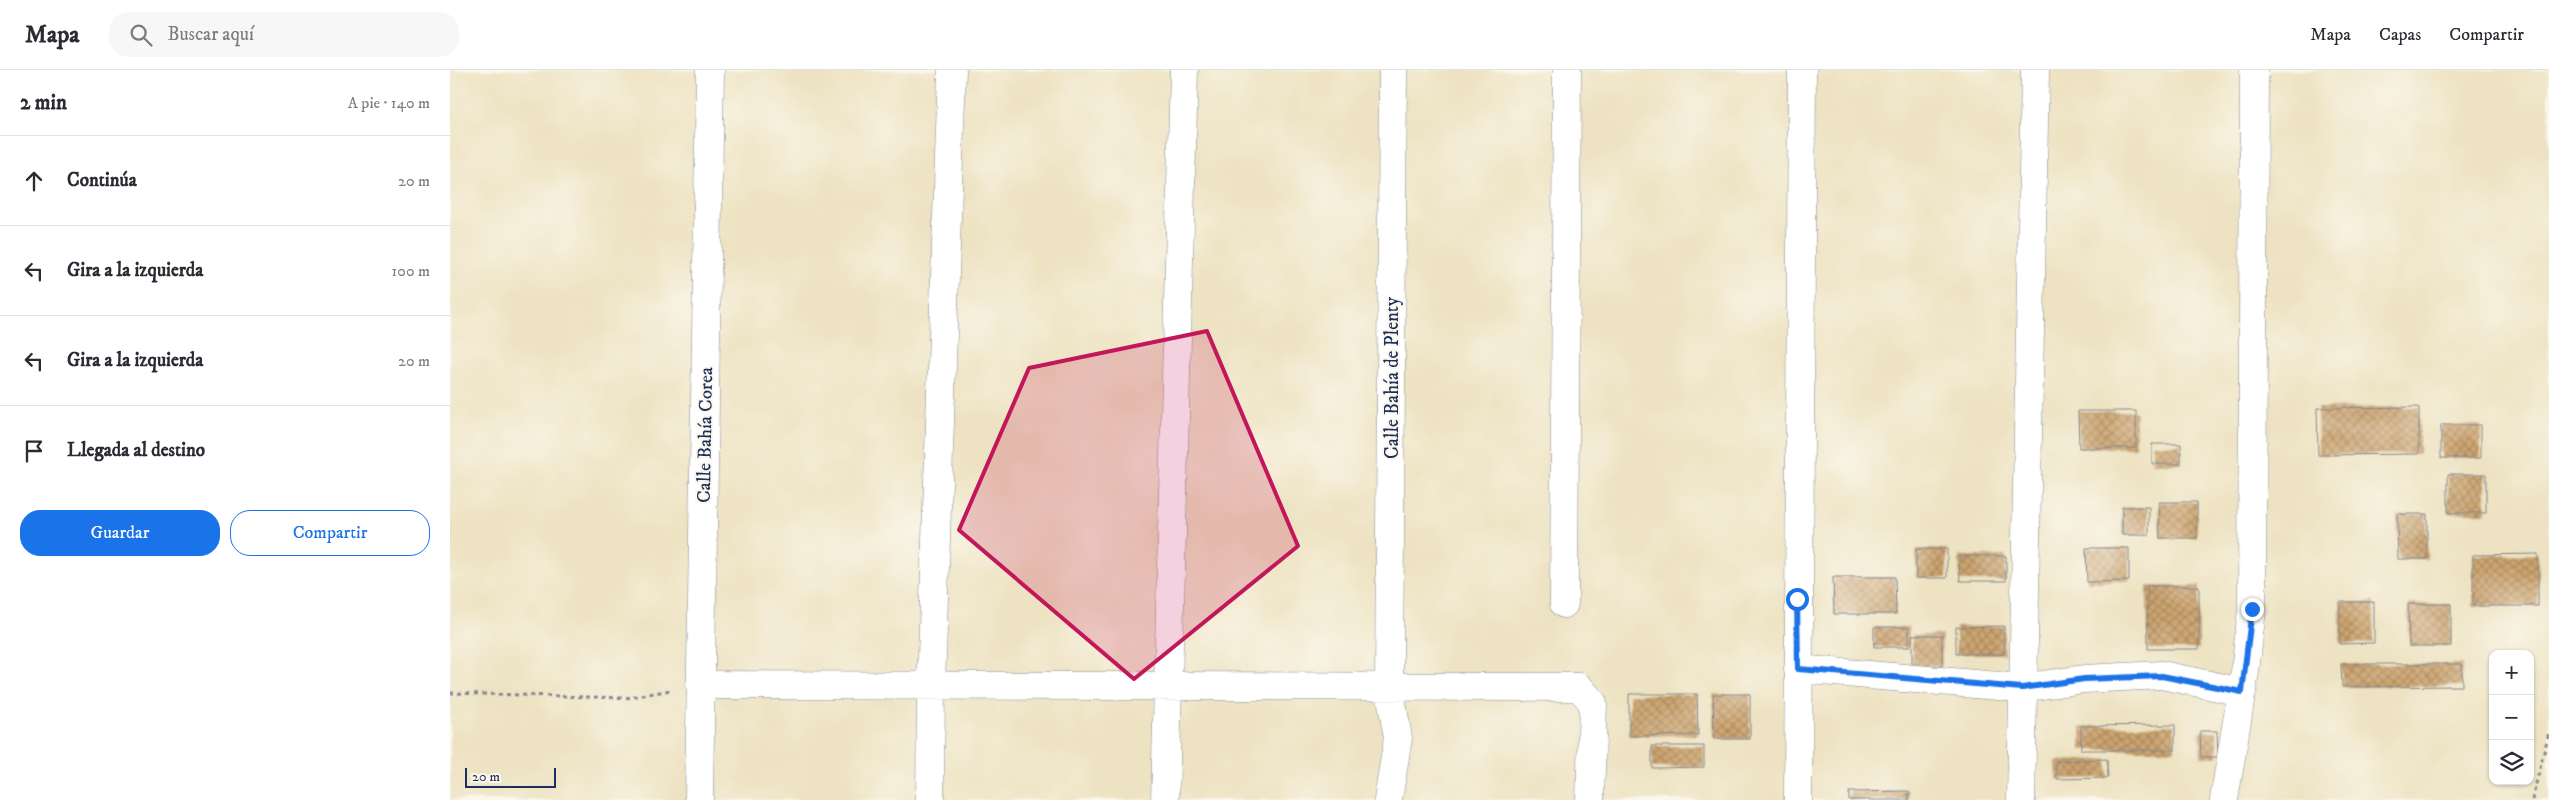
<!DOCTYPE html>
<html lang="es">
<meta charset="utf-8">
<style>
:root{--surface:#fff;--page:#f7f7f7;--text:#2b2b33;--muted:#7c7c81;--line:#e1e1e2;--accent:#1a73e8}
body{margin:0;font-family:"IM FELL DW Pica",serif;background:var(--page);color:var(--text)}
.controls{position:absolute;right:15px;bottom:15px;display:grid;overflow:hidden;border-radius:10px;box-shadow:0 1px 4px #0004}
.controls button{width:45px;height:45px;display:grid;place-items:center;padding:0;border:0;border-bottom:1px solid var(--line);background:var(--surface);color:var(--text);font:25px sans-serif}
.scale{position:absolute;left:15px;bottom:12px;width:91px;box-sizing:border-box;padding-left:5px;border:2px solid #1b2f5e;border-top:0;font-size:14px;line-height:18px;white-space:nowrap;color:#1b2f5e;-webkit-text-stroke:4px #fbf7ec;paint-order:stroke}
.stop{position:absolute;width:15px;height:15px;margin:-11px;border:4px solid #1a73e8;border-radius:50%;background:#fff}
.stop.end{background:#1a73e8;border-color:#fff;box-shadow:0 1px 5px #0008}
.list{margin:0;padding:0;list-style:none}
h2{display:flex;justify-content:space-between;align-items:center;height:65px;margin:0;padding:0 20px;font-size:21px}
h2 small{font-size:16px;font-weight:400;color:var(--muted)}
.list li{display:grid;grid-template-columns:32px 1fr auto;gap:15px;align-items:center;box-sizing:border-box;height:90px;padding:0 20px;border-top:1px solid var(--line)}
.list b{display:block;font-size:19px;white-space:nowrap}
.list em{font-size:16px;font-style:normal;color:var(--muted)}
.actions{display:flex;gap:10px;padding:15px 20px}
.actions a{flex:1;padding:11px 0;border:1px solid var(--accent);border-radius:20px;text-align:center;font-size:18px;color:var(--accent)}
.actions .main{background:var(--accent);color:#fff}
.icon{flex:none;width:28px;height:28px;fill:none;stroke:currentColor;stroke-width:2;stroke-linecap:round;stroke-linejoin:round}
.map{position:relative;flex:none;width:2099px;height:730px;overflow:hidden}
header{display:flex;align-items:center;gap:30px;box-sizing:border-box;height:70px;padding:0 25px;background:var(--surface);border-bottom:1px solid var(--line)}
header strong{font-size:24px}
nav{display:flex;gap:28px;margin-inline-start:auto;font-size:18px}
.search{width:350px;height:45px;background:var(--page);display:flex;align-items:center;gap:12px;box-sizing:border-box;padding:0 18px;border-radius:20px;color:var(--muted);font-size:19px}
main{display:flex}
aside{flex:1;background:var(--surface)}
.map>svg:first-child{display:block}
.building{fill:url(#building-cross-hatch)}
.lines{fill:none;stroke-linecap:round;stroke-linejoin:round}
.minor-casing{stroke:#848890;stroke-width:29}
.major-casing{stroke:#848890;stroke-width:29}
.path{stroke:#848890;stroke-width:3;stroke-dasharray:4 4;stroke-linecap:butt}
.minor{stroke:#fff;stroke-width:28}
.major{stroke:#fff;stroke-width:28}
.route{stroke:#1a73e8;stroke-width:6}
.marked{fill:#c2185b;fill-opacity:0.2;stroke:#c2185b;stroke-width:4;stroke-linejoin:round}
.labels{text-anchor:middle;stroke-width:4;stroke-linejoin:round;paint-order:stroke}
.street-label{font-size:19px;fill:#1b2f5e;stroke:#fbf7ec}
</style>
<header>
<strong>Mapa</strong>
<div class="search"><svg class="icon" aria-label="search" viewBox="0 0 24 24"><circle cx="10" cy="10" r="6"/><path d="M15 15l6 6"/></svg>Buscar aquí</div>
<nav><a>Mapa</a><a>Capas</a><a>Compartir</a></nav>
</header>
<main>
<aside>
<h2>2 min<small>A pie · 140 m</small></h2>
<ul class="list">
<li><svg class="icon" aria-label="ahead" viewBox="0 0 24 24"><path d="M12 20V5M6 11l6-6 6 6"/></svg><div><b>Continúa</b></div><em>20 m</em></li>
<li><svg class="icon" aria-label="left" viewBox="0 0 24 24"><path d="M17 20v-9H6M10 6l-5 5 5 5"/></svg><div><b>Gira a la izquierda</b></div><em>100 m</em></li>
<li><svg class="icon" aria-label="left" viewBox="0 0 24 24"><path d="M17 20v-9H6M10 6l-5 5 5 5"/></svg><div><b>Gira a la izquierda</b></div><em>20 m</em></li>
<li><svg class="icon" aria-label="arrive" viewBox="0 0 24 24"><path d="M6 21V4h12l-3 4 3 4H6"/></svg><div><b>Llegada al destino</b></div></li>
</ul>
<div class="actions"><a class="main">Guardar</a><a>Compartir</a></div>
</aside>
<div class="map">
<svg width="2099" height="730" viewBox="0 0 2099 730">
<defs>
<pattern id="building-cross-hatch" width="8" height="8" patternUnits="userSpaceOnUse" patternTransform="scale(1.25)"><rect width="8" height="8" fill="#cda46e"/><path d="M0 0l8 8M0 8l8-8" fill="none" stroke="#a6865e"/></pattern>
</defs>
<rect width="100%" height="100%" fill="#fbf7ec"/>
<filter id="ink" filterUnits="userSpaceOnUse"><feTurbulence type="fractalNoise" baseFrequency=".02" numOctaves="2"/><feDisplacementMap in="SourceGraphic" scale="10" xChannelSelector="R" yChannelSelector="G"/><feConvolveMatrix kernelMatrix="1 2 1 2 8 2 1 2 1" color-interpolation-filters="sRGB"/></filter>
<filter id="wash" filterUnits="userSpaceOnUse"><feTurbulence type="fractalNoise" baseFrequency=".0096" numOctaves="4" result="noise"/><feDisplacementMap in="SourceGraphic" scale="20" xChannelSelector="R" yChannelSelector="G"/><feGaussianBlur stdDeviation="1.12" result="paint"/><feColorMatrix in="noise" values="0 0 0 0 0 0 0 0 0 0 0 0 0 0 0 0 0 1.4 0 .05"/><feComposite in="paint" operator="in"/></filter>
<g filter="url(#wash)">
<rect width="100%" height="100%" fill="#ede2c1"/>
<g id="blocks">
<path class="building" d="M1969,337V384L1868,385L1867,338Z
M1628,341H1686V378H1629Z
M1991,355H2031V388H1991Z
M1702,374H1731V394H1702Z
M1998,404H2036V443H1998Z
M1709,432H1747V468H1710Z
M1672,437H1699V465H1672Z
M1947,444H1977V489H1948Z
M1636,478H1679V511L1637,512Z
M1466,479H1497V508H1466Z
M2088,484V536H2023V485Z
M1509,486H1556V511H1510Z
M1383,507H1445L1446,544H1384Z
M1697,516H1749V579H1698Z
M1890,532H1924V573L1890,574Z
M1958,534H2001V576H1959Z
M1554,556V584H1506V557Z
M1424,557H1459V577H1424Z
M1462,565H1492V596H1462Z
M1891,594H2012V616L1892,617Z
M1179,624H1247L1248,665L1179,666Z
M1263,624H1300V669H1264Z
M1725,655V680H1631V656Z
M1750,661H1767L1768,687H1751Z
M1202,676H1254V697L1202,698Z
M1657,689L1658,708L1607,709L1606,691Z
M1459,721V730H1399V722Z"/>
</g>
</g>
<g filter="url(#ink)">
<use href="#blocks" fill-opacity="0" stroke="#848890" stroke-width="1"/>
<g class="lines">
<g class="minor-casing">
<path id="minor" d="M1114,534L1117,0
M1348,599L1572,618L1634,609L1712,605L1792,622
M250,615L1129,617L1143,633L1140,730
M480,730L481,616L502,0
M715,730L734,0
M938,730L948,668L939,616L943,0
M1348,730L1352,0
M1571,730L1585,0
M1774,730L1795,602L1802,539L1804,0"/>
</g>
<g class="major-casing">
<path id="major" d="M249,730L260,0"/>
</g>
<path class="path" d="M0,623L176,628L221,620
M2082,730L2099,662"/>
<use href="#minor" class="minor"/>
<use href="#major" class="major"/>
</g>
</g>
<g class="lines" filter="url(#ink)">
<path class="route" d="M1347,529L1348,599L1572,618L1634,609L1712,606L1792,622L1802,539"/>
</g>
<path class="marked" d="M757,261L848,476L684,609L509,460L579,298Z"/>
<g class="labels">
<g class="street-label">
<text transform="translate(941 308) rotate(-90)" y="7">Calle Bahía de Plenty</text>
<text transform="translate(254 365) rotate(-89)" y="7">Calle Bahía Corea</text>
</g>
</g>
</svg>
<div class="controls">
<button>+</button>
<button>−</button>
<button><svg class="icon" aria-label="layers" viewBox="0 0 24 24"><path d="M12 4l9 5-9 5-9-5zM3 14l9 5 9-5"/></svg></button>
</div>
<div class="scale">20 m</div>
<div class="stop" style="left:1347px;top:529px"></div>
<div class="stop end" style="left:1802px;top:539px"></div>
</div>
</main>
